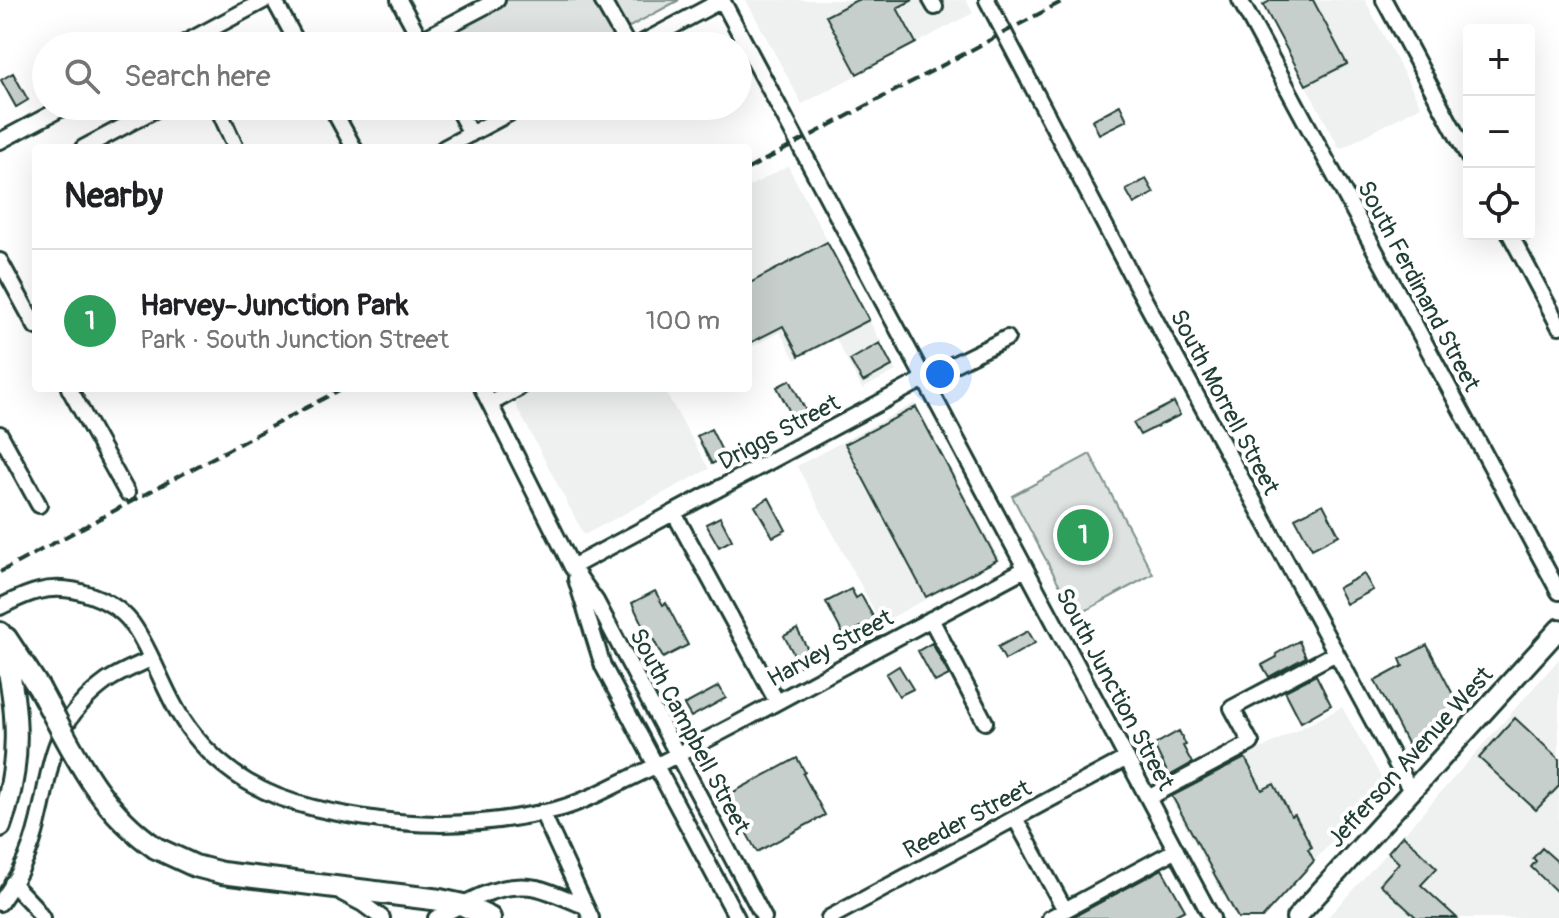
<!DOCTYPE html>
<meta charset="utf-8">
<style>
:root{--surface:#fff;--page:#f6f6f6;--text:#202124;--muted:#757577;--line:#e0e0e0;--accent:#db2777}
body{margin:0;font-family:Pangolin,sans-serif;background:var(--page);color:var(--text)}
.controls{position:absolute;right:24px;top:24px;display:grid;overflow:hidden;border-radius:8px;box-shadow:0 8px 32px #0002}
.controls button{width:72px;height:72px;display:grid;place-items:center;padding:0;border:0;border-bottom:2px solid var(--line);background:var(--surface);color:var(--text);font:40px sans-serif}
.you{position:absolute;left:940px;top:374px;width:28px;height:28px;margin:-20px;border:6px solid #fff;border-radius:50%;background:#1a73e8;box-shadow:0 0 0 12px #1a73e833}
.badge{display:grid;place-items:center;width:52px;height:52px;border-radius:50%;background:var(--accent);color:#fff;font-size:26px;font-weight:700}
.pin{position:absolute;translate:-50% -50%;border:4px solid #fff;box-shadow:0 2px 8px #0006}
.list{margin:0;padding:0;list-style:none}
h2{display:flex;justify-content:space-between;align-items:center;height:104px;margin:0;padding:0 32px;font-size:34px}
h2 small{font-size:26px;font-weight:400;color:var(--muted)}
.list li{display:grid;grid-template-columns:52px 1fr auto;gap:24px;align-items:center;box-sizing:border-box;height:144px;padding:0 32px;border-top:2px solid var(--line)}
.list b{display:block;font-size:30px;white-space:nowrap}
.list p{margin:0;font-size:26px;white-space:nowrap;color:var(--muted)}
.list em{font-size:26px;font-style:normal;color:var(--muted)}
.icon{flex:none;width:44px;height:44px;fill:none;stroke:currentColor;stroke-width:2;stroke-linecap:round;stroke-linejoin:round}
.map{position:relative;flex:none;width:1559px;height:918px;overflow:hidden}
.search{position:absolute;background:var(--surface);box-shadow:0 8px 32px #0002;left:32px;top:32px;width:720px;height:88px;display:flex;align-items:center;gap:20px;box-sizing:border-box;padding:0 28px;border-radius:44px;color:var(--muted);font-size:30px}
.panel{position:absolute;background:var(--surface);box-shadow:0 8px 32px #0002;left:32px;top:144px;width:720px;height:248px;border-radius:8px}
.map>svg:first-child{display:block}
.built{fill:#eef1f0}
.green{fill:#dee3e2;stroke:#7e908b;stroke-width:2}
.building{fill:#c7cfcc;stroke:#1f3d34;stroke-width:2}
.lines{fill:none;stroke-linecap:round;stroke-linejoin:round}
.minor-casing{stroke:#1f3d34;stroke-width:20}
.major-casing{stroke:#1f3d34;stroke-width:24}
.highway-casing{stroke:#1f3d34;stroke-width:26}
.minor{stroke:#fff;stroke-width:14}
.major{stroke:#fff;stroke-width:18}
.highway{stroke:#fff;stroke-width:20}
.rail{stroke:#1f3d34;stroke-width:4;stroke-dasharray:12 6;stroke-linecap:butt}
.highway-bridge-casing{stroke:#1f3d34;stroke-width:26;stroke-linecap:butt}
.highway-bridge{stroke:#fff;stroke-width:20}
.labels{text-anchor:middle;stroke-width:8;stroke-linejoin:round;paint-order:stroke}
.street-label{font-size:24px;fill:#1f3d34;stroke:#fff}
</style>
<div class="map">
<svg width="1559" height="918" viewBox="0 0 1559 918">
<rect width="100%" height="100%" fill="#fff"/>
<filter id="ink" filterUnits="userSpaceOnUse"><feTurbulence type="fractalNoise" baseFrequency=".0125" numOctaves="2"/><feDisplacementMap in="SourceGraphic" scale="16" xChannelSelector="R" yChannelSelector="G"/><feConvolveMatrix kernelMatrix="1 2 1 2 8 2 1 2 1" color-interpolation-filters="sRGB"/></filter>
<g filter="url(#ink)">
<path class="built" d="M746,0H966L973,13L802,104Z
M1260,0H1365L1421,106L1340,149Z
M788,166L896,371L862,389L836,339L795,360L780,332L748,349V187Z
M507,388H674L666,393L709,469L584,535Z
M915,403L1000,560L881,623L797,466Z
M1559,659V918H1327L1403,835Z
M1342,707L1385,784L1262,918H1236L1169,796Z"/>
<path class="green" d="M507,0H596L615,35L593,46H429L427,43Z
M608,0H679L624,30Z
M1090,454L1153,574L1076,616L1012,496Z"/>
<path class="building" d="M857,0H913L897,8L916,43L857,74L826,16Z
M1272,0H1313L1347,64L1306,85L1263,5Z
M13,73L28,100L16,107L1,80Z
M1120,105L1127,120L1099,134L1092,120Z
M1146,179L1154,193L1134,204L1126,190Z
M827,242L869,320L799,356L783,326L748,344V284Z
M880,343L892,366L863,382L850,360Z
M790,380L807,413L794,420L777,387Z
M1174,402L1180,415L1140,435L1133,423Z
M916,407L997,560L926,597L845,444Z
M711,429L725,457L712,464L697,436Z
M769,498L786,530L773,537L755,506Z
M1323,504L1339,535L1312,549L1295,518Z
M720,517L732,540L719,547L706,524Z
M1364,574L1373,590L1346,604L1338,588Z
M851,589L856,598L861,595L876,622L863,630L861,627L844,636L826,602Z
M655,591L663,605L666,603L688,645L663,658L649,631L646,633L632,603Z
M797,629L813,659L800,666L784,636Z
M1028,631L1035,643L1005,660L998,647Z
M1299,641L1306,657L1269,677L1262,665L1277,657L1276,654Z
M932,643L949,675L935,682L918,651Z
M1427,645L1458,704L1412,753L1375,681L1403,666L1400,659Z
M899,666L913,689L899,696L886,674Z
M1316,675L1331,705L1301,722L1285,691Z
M719,686L726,698L691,717L684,705Z
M1515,718L1559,759V786L1536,810L1479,758Z
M1179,731L1186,745L1183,746L1192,763L1169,776L1154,745Z
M797,758L805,772L803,774L825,815L757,852L726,796Z
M1245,758L1262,790L1274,784L1291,816L1295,815L1312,847L1308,849L1314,861L1262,918H1238L1172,796Z
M1403,835L1437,868L1421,885L1457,918H1417L1380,884L1399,863L1388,852Z
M1542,848L1559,863V894L1531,867L1536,861L1533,858Z
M1162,869L1185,910L1170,918H1071Z"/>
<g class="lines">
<g class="minor-casing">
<path id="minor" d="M274,0L299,46
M399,0L424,46
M602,0L628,46
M722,0L1212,918
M931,0L935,7
M987,0L1132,277L1411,791
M1240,0L1559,592
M1384,0L1469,158
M421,40L497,0
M179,46L265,0
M636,46L722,0
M217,106L236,148
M331,106L354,148
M456,106L471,134
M0,141L66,106
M83,148L162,106
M444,148L523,106
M1510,234L1559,326
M0,261L36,327
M69,388L127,493
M482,388L572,567L596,601L764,918
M490,404L519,388
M0,434L39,505
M674,513L777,702
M572,567L924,379L1007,338
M576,579L603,666L737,918
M0,607C12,601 25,594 39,591C71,583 117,599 135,628C157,662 167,702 193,734C225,774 264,796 314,808C401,828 471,830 558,809C580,803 600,793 620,783C658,765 695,746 733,726C830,673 928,621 1025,569
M931,619L985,722
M1148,798L1251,743L1232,708L1336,653
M542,812L591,918
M1015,818L1065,910
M12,883L33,905L42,918
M342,893L363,904L382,918
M0,903C13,885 25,864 32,843C54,777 42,728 107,681C120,672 136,666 151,659
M436,918C467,903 500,880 537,888C553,892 569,900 585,906
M829,918L1127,758
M1050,918L1176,850"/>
</g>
<g class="major-casing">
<path id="major" d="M1296,918L1559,629"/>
</g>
<g class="highway-casing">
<path id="highway" d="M0,633C18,700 24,761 0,826
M6,638L39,688
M156,848L195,866L222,873L440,900L463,905L490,918"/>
</g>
<use href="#minor" class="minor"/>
<use href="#major" class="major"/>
<use href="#highway" class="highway"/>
<path class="rail" d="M748,169L1065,0
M0,572L343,388"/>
<g class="highway-bridge-casing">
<path id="highway-bridge" d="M39,688C73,750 96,807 156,848"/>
</g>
<use href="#highway-bridge" class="highway-bridge"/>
</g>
</g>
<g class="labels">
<g class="street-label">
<text transform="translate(1419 286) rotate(62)" y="8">South Ferdinand Street</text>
<text transform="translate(1225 402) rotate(62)" y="8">South Morrell Street</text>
<text transform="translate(779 432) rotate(-28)" y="8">Driggs Street</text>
<text transform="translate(830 648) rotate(-28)" y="8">Harvey Street</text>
<text transform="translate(1115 689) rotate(62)" y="8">South Junction Street</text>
<text transform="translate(690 731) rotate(62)" y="8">South Campbell Street</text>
<text transform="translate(1410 757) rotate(-48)" y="8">Jefferson Avenue West</text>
<text transform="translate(967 819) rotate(-28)" y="8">Reeder Street</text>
</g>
</g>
</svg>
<div class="controls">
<button>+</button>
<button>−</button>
<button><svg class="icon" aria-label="locate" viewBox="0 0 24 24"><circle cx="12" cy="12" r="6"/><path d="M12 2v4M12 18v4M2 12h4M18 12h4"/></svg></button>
</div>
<div class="you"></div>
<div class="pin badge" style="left:1083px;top:535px;background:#2e9e5b">1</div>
<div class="search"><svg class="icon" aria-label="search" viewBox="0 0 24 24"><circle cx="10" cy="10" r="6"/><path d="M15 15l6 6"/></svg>Search here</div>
<section class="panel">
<h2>Nearby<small></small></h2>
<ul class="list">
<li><span class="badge" style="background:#2e9e5b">1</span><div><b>Harvey-Junction Park</b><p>Park · South Junction Street</p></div><em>100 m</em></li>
</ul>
</section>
</div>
